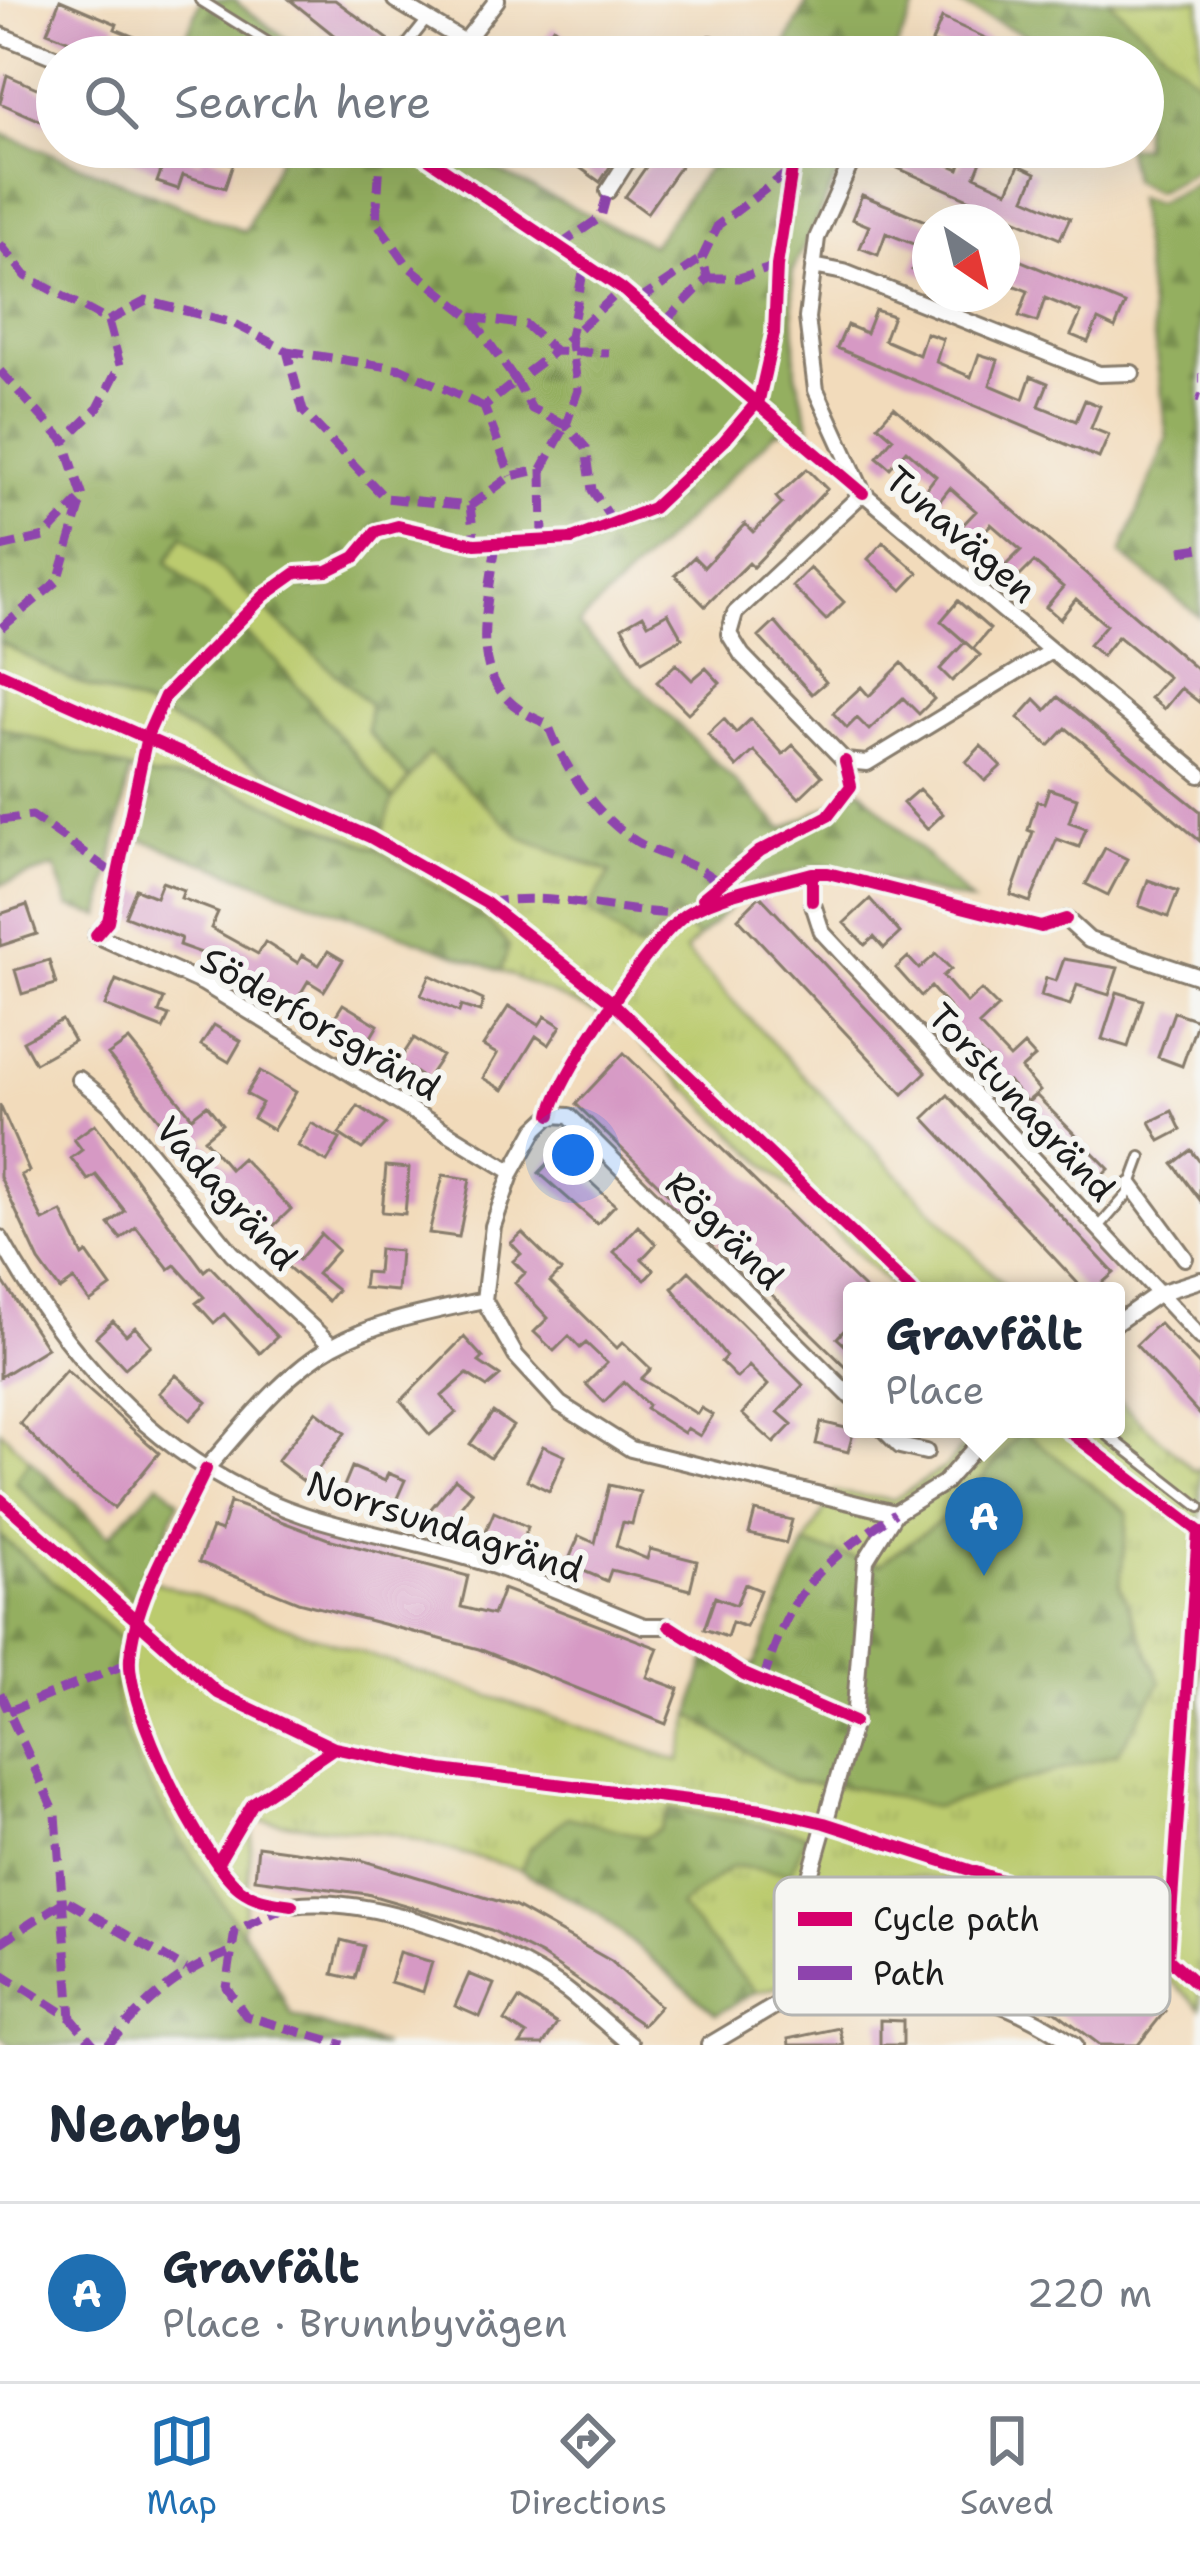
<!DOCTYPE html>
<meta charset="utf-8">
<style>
:root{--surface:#fff;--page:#f2f2f3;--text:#1f2937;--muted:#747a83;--line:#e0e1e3;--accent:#1f6fb2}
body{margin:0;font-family:"Shantell Sans",sans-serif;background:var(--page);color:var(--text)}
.compass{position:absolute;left:912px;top:204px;width:108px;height:108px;border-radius:50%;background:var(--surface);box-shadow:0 12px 48px #0002;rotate:145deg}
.you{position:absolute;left:573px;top:1155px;width:42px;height:42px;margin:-30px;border:9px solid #fff;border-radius:50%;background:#1a73e8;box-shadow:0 0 0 18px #1a73e833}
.badge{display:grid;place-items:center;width:78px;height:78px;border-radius:50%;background:var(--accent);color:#fff;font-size:39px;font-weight:700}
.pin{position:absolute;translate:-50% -99px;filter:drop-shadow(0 3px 6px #0008)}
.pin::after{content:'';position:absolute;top:63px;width:42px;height:36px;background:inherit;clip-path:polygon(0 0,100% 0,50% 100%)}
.popup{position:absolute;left:843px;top:1282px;width:282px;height:156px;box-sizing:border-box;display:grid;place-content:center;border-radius:12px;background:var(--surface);filter:drop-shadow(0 3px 9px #0005);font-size:39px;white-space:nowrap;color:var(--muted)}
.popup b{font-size:45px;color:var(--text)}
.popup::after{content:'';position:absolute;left:50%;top:100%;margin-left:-24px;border:24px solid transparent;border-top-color:var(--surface)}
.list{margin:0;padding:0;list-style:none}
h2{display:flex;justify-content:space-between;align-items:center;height:156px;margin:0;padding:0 48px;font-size:51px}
h2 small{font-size:39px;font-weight:400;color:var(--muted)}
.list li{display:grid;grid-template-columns:78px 1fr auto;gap:36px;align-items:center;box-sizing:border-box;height:180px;padding:0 48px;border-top:3px solid var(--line)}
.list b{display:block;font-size:45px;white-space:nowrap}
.list p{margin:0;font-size:39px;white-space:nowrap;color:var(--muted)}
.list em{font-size:39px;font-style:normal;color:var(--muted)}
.icon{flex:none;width:66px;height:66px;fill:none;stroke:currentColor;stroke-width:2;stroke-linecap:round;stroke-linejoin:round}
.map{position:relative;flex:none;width:1200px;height:2045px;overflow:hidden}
.search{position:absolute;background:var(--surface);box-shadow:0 12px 48px #0002;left:36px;right:36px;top:36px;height:132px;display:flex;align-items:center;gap:30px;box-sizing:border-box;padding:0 42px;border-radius:66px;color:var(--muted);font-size:45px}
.sheet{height:336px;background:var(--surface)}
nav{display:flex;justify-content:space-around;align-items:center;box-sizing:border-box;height:168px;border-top:3px solid var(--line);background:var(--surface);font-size:33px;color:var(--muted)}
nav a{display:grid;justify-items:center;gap:6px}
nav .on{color:var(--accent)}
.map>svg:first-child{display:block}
.grass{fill:#bbcb6e;stroke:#6c7445;stroke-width:3}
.forest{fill:url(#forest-firs);stroke:#58663e;stroke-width:3}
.park{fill:url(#park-tufts);stroke:#6c7445;stroke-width:3}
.building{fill:#d699c4}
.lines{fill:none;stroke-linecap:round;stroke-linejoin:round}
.lane-casing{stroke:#877c6c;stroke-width:14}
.street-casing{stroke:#877c6c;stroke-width:20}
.lane{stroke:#fff;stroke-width:8}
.street{stroke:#fff;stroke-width:14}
.quiet{stroke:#8e44ad;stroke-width:9;stroke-dasharray:18 9;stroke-linecap:butt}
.cycleway-casing{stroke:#f6f6f2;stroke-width:20}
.cycleway{stroke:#d6006c;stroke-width:12}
.labels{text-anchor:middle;stroke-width:12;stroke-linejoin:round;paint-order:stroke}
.street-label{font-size:36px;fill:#1c1c1c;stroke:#f6f6f2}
.key{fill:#f6f6f2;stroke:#b5b5b2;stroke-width:3}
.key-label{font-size:33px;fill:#1c1c1c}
</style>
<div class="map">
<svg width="1200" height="2045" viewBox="0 0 1200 2045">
<defs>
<pattern id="forest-firs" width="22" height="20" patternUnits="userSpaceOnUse" patternTransform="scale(3)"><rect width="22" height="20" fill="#94af61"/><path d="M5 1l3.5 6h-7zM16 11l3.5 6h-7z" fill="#788e4f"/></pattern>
<pattern id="park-tufts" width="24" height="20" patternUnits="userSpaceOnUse" patternTransform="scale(3)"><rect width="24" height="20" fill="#bbcb6e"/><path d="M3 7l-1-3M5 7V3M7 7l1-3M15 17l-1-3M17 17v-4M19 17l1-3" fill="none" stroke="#a0ae5f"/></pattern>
</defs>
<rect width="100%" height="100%" fill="#f6f6f2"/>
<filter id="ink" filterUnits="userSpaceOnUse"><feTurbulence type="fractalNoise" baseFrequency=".00833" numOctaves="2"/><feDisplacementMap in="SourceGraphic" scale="24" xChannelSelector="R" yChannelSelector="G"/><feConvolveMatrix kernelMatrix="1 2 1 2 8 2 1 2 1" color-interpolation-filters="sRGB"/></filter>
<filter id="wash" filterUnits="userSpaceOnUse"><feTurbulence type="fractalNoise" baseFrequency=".004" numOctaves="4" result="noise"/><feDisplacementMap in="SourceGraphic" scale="48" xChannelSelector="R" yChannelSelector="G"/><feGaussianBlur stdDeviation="2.7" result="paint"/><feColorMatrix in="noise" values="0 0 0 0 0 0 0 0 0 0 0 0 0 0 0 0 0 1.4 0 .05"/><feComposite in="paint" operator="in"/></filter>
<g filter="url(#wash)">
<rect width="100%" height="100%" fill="#f2dbbb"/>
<path class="grass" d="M182,534L370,704L368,732L409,779L393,800L276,661L167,562Z
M0,642L71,680L144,706L384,833L377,849L213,781L145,776L0,727Z
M0,1430L30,1460L15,1482L137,1604L122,1640L0,1536Z"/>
<path class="forest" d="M201,0H233L311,57H178Z
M808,0H919L892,57H780Z
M949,0H1113L1200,83V168L1156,192L1132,180L1126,147H1143V57H1073Z
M0,133L245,232L284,147H447L652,245L723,147H850L792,272L796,374L810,427L776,432L578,625L783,829L861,789L972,902L822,865L756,883L698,938L675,916L641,952L587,910L610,872L522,838L429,753L409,779L368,732L369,704L183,535L167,562L276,661L393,800L384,833L144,706L71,680L0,642Z
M1200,181V617L1121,554L1167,438L1136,198L1155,204Z
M0,727L130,770L101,916L69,907L55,867L0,885Z
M145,776L213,781L377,849L482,916L509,946L501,971L134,837Z
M1022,1429L1129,1514L1120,1586L1162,1682L1118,1753L936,1807L859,1788L793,1782L691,1715L705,1661L754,1666L805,1545L880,1564L956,1509Z
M30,1460L109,1536L159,1483L179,1501L137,1604L15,1481Z
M0,1536L122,1640L115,1689L210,1882L266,1965L292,2016L384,2045H11L0,2036Z
M671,1808L807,1834L791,1873L733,1866L680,1906L756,1992L716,2014L600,1915L521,1870L529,1849L567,1817L659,1829Z"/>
<path class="park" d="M1113,0H1200V83L1111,3Z
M429,753L522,838L610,873L588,910L640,951L675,916L698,938L685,951L1009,1291H896L622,1025L501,971L509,946L482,916L377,849L393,800Z
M1116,1399L1195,1471L1200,1468V2008C1131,1935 1001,1880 901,1876C875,1875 845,1883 819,1887L825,1976L756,1992L679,1906L733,1866L791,1873L806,1834L671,1808L659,1829L646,1837L567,1817L529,1849L521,1870L394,1834L254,1820L242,1933C205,1875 114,1752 116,1686C116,1648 133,1614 147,1579L680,1761L691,1715L793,1782L859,1788L936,1807L1118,1753L1161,1682L1120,1586L1128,1513L1022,1430L956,1509L880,1564L805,1545L834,1492L893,1500L947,1466L977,1429H1116Z"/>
<g id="blocks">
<path class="building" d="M60,0L117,24L115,29L183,57H110L47,32Z
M290,0H335L388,39L374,57H361Z
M942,18L1027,57H966L932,42Z
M553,27L594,57H531Z
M636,35L667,57H619Z
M7,75L57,97V128L0,103Z
M97,147H158L200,162L203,154L233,164L225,188L183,175L178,189L157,182L161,171Z
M551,147H604L617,156L600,182Z
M660,147H694L647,213L625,197Z
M882,147H908L959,169L967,147H974L985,151L975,176L1008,191L1019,165L1036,173L1025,198L1070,218L1060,239L877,159Z
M862,195L930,223V277L912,270L921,247L886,233L878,255L860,248L869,226L852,219Z
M1002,253L1125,304L1115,328L1098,320L1088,342L1071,335L1081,313L1045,298L1037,322L1019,316L1028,291L1002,281Z
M875,310L893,316L884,340L919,355L926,333L943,339L936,362L971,377L979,354L998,360L990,385L1023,399L1031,376L1048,383L1039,406L1076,421L1085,400L1100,406L1091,428L1109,435L1099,458L837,348L847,325L866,333Z
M894,407L1200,672V703L1181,688L1164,709L1150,698L1168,677L1118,636L1102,656L1089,645L1106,625L1076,599L1060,619L1046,607L1063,587L1034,562L1016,580L1003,568L1021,550L991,524L974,543L959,529L976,511L950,488L934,508L920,497L936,476L906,450L890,468L877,457L893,438L878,425Z
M807,469L827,489L753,567L749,563L705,606L675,575L694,557L704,567L745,524L753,532L782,504L776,497Z
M883,542L918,573L902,590L868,559Z
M810,568L844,602L826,620L792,586Z
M958,601L990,629L973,649L941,621Z
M668,613L682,638L642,661L622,627L643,615L648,624Z
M775,622L826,682L812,694L759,637Z
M965,642L980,655L952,681L940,669Z
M902,663L934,699L919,714L903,698L869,730L857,718L847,728L833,713L861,687L869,696Z
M676,664L692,680L706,668L720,683L688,713L657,682Z
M1058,697L1200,811V841L1066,728L1049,746L1018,718L1035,699L1046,710Z
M724,719L736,733L751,719L783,754L793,745L822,776L799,798L754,751L737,767L708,734Z
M981,746L1001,766L985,781L966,762Z
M919,789L943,814L927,829L903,803Z
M1049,789L1077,798L1069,822L1086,828L1079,847L1057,839L1030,902L1011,895L1033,832L1028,830L1037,801L1044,803Z
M1105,848L1127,859L1108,895L1086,884Z
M1148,880L1178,891L1168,917L1139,906Z
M162,882L184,890L181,898L218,912L211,928L258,954L265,942L298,963L302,955L319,965L328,951L343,960L324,991L308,981L295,1003L232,964L179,945L181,938L125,916L136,889L156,897Z
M760,896L926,1072L903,1094L738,918Z
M870,899L900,933L884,948L874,937L865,945L844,923Z
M27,905L37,934L0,946V914Z
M936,954L951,969L943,976L967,1003L981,990L998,1007L979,1025L1010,1058L1024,1045L1035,1057L1021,1069L1040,1091L1027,1102L1008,1081L1003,1085L983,1062L987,1059L945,1020L953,1012L931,987L921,996L896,968L908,957L919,969Z
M1064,959L1118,968L1109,995L1077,985L1070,1005L1041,996L1046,978L1056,981Z
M49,960L56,984L22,994L15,970Z
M430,975L483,1000L480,1012L461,1006L459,1012L421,995Z
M116,980L164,999L159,1012L169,1016L163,1029L105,1006Z
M1117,992L1143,1000L1128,1047L1102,1039Z
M343,1004L378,1025L365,1047L329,1026Z
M509,1006L539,1025L545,1016L561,1026L549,1045L536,1036L503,1090L483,1078L497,1054L483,1046Z
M1174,1012L1198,1020L1182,1066L1158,1057Z
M62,1020L74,1041L35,1063L23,1041Z
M214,1025L241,1041L229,1062L201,1045Z
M414,1038L442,1056L426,1080L399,1061Z
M129,1040L192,1117L207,1105L222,1124L204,1139L230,1169L242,1158L291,1209L262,1237L183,1150L108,1055Z
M624,1053L867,1291H852V1322L837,1338L852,1352L846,1367L576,1104Z
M260,1071L296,1092L273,1130L253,1118L262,1103L246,1094Z
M948,1095L1114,1273L1093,1291H1085L924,1118Z
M1036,1095L1109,1169L1090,1187L1020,1110Z
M0,1105L29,1171L21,1175L43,1221L62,1212L83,1256L87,1253L111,1287L90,1302L74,1280L60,1290L39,1261L0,1177Z
M358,1106L386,1124L362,1149L339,1134Z
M1172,1111L1181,1130L1160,1141L1150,1122Z
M311,1123L340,1139L327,1162L298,1146Z
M95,1124L204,1271L210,1266L277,1337L260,1353L224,1314L214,1323L196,1303L204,1297L175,1265L169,1269L136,1227L121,1239L109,1224L125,1211L96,1175L88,1180L71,1158L82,1150L74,1139Z
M1191,1150L1200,1162V1200L1173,1164Z
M559,1152L615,1205L597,1224L539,1173Z
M386,1166L409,1168L405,1214L382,1212Z
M443,1175L470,1179L459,1237L429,1233Z
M638,1226L656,1244L642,1259L654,1270L645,1280L614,1252Z
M522,1233L561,1271L550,1282L617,1348L623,1342L651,1369L641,1379L697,1414L701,1408L713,1415L700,1436L687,1428L684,1433L646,1409L648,1405L624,1382L604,1402L586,1384L607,1363L586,1343L580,1348L569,1336L554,1351L534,1332L548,1318L515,1283L525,1273L513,1261L521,1254L511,1243Z
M321,1234L338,1250L317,1274L337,1290L328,1301L282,1262L290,1252L299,1260Z
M379,1249L400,1251L397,1291L363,1288L365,1272L377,1273Z
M689,1271L803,1385L778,1412L792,1424L774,1443L742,1414L768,1385L749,1366L737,1378L721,1362L726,1356L672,1288Z
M0,1277L47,1348L0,1377Z
M113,1321L126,1335L135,1327L151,1345L125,1368L96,1337Z
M1159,1323L1200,1366V1415L1136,1345Z
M464,1337L483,1358L479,1362L500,1376L487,1387L467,1374L442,1396L456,1413L430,1435L401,1401Z
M66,1370L159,1453L114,1508L71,1476L20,1423Z
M176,1375L207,1402L190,1420L159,1393Z
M316,1411L345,1433L307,1484L277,1461Z
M493,1412L513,1426L490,1458L470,1444Z
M821,1422L854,1430L848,1452L816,1444Z
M543,1446L565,1456L549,1491L527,1480Z
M352,1467L385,1481L388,1473L405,1480L394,1505L382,1500L379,1507L342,1491Z
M455,1479L472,1492L447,1525L429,1511Z
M609,1485L640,1492L632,1524L623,1522L616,1546L647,1559L650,1549L697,1561L690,1590L611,1570L607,1581L567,1564L579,1536L595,1543Z
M230,1502L328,1539L468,1576L461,1607L493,1615L503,1589L658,1648L647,1677L679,1689L666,1724L479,1649L298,1602L199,1562L212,1528L221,1531Z
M755,1511L792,1520L786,1543L749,1534Z
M494,1512L528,1527L519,1547L485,1533Z
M745,1584L760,1590L746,1627L732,1622L727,1637L704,1629L715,1597L736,1605Z
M258,1846L361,1860L514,1906L611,1961L660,2006L643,2025L541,1955L491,1930L367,1894L255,1879Z
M881,1901L936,1904L1035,1930L1103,1960L1165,2011L1138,2045H1100L1055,2011L968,1979L886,1968L839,1972L836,1942L827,1943L824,1907Z
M341,1940L364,1946L355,1979L333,1974Z
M399,1952L432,1962L423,1992L390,1982Z
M469,1974L494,1984L480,2017L455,2006Z
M519,1999L557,2024L543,2045H520L527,2035L505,2021Z
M880,2020L903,2021V2045H880Z
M839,2028L843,2045H789L788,2039Z"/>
</g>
</g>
<g filter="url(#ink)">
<use href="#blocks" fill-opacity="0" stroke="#877c6c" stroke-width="3"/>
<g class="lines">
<g class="lane-casing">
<path id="lane" d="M200,0L291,57
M397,57L425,22
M1099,1227L1127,1195L1141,1157
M1100,1429L1200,1507"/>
</g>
<g class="street-casing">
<path id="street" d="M395,0L490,57
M0,35L57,58
M463,44L497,0
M701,57L711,44
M858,147L817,238L807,318L816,390L863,493L1200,775
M1048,147L1092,152
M608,191L636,147
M813,266L844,272L1099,374L1132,373
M863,493L735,613L729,634L742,655L845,761L867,763L1051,651
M812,901L822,932L1200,1337
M1066,919L1089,940L1200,977
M96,935L203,983L512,1172
M79,1079L111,1105L232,1253L332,1346
M1131,1185L1185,1258
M0,1238C69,1363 165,1468 304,1515C365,1535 430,1544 491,1565C543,1583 593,1606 644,1626H669
M1116,1323L1159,1293L1200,1280
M852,1398L569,1116L551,1115L536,1129L512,1172L493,1226L484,1300L516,1356L560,1404L631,1449L895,1513
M883,1429L900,1446L926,1452
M206,1469C243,1427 283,1374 333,1346C377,1321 434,1311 484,1300
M292,1905C370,1894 501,1944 566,1990C588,2007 609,2027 631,2045
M785,2000C890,1972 984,1980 1075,2045
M709,2045L785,2000L802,1904L854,1722L866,1560L895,1513L944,1483L991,1429"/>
</g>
<use href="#lane" class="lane"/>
<use href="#street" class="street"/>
<path class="quiet" d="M387,147L380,161L376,221L408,266L471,317L516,381L484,407L511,476
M0,244L26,276L108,321L120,365L98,408L64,441
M559,246L601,217L608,191
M708,278H739L777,266
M638,301L702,258
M471,317L526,325L555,351L570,337L585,263
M108,321L146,301L233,323L287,351L303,411L385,498L470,506L475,544
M665,322L708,278L702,258L718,225L792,169
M287,351L402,369L484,407
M0,371L64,441L83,497L58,581L0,629
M1199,378H1200
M1197,397L1200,398
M542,469L543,540
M470,506L511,476L542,469L566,425L532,409L516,381L555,351L609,353
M614,523L592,490L586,448L566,425L578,390L570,337L622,289
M496,543C487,619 459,690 548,724C566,773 604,830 655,851C683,862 695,864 721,884
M0,547L44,537L79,501
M1181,551L1200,548
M0,820L32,816L117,876
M486,903C554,890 618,914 685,914
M763,1681C792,1587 816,1568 895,1513
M0,1693L56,1815L71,2018
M9,1711L129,1663
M286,1907L235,1931L226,1987L246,2016L344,2045
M0,1943L66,1900L186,1969
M0,1973L71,2018L94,2045
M108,2045C145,2003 175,1973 228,1953"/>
<g class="cycleway-casing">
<path id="cycleway" d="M411,147L622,289L863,493
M0,673L370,837L486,903L613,1003L912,1291
M703,898L760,851L828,816L851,786L845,761
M812,901V873H828L1041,927L1066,919
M96,935L108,921L147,736L165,696L265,595L296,573L327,571L355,557L376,532L398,526L475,544L572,539L653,508L724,441L759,400L774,334L777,266L792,169L803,147
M551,1115C556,1079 657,930 689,912C726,892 772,884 812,873
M1066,1429L1200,1532
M206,1469C180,1527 135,1594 130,1658C126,1706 201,1859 240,1889C256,1901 272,1902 292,1905
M0,1499L218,1693L334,1748L441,1770L763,1809L824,1823L1063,1900L1168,1958L1200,1987
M669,1626L744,1674L854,1722
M217,1864L253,1803L334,1748
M1168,1958L1198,1531"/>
</g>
<use href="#cycleway" class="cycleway"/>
</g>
</g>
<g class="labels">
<g class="street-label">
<text transform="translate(961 534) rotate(41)" y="13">Tunavägen</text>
<text transform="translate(321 1023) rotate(30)" y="13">Söderforsgränd</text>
<text transform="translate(1022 1102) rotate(47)" y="13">Torstunagränd</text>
<text transform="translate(227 1193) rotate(48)" y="13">Vadagränd</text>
<text transform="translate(725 1230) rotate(45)" y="13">Rögränd</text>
<text transform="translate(445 1526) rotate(18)" y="13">Norrsundagränd</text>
</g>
</g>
<rect x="774" y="1877" width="396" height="138" rx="18" class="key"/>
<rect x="798" y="1912" width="54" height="14" fill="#d6006c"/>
<rect x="798" y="1966" width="54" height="14" fill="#8e44ad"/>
<g class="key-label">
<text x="873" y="1931">Cycle path</text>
<text x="873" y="1985">Path</text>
</g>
</svg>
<svg class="compass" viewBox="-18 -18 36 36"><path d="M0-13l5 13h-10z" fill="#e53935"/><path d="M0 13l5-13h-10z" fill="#747a83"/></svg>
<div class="you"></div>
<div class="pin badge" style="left:984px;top:1576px">A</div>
<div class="popup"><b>Gravfält</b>Place</div>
<div class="search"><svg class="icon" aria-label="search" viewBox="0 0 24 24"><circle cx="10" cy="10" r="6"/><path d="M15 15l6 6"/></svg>Search here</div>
</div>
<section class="sheet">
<h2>Nearby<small></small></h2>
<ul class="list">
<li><span class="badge">A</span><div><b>Gravfält</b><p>Place · Brunnbyvägen</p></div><em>220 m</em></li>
</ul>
</section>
<nav>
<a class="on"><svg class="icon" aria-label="map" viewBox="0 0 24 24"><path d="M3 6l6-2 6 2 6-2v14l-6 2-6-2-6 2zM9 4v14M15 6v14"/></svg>Map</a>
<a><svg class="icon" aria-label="directions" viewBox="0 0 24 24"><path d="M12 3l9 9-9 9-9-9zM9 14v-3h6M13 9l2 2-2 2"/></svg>Directions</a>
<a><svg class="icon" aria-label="saved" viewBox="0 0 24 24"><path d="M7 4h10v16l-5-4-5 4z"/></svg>Saved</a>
</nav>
